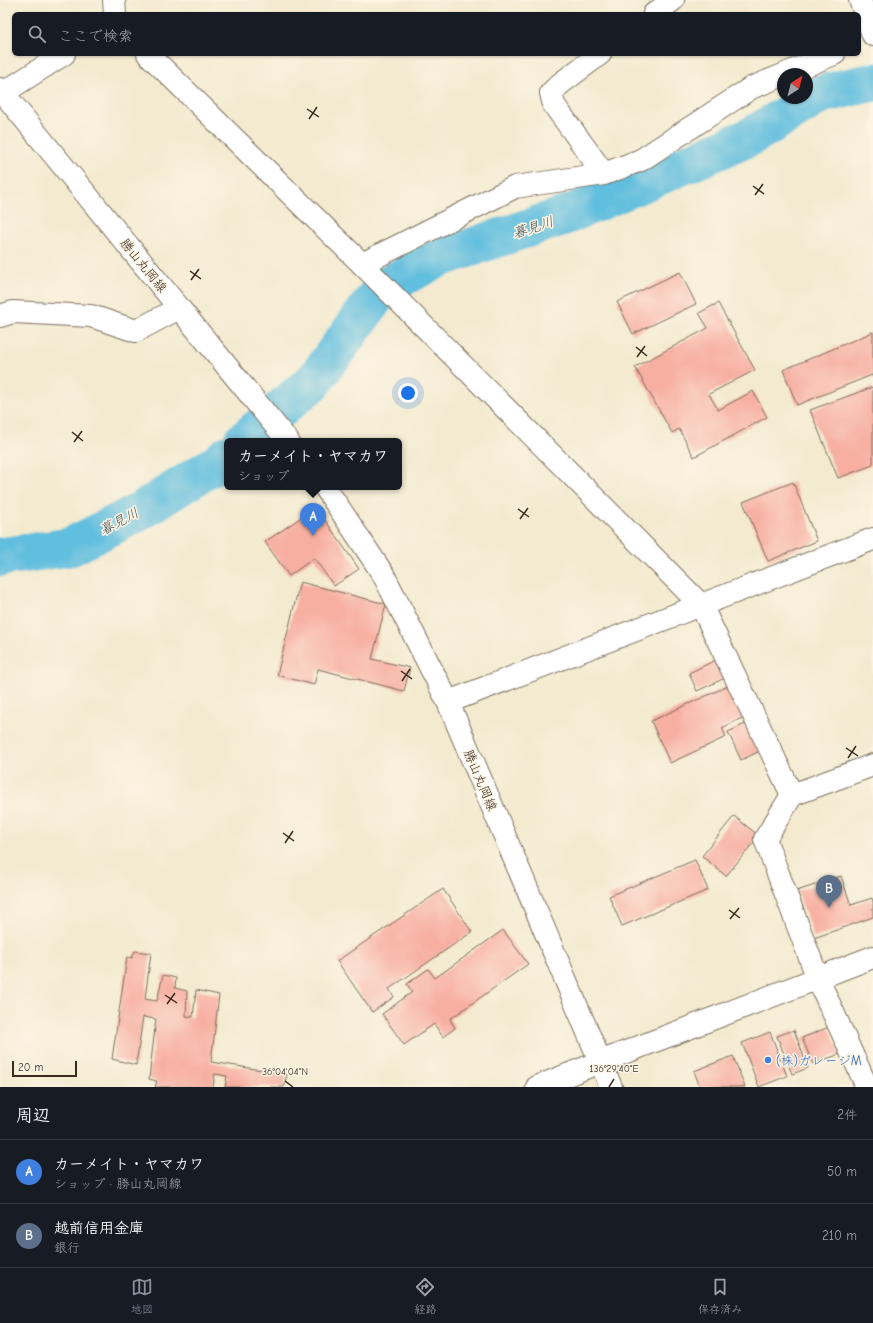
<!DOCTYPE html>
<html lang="ja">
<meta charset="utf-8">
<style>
:root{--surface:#171b24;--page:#20242c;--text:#f1f3f6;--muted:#9ea1a6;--line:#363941;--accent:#8c9099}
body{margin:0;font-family:"Comic Neue","Klee One",sans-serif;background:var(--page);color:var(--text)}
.compass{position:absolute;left:777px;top:68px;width:36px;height:36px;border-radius:50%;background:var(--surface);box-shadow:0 1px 3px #0004;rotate:36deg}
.scale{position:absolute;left:12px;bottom:10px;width:65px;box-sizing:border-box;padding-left:4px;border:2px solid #3b2a1e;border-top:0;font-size:11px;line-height:14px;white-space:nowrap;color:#3b2a1e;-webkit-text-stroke:3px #fcf5e5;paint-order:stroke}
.you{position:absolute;left:408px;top:393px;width:14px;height:14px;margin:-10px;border:3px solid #fff;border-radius:50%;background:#1a73e8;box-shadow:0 0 0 6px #1a73e833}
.badge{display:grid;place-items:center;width:26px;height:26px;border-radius:50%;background:var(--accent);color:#fff;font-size:13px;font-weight:700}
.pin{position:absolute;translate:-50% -33px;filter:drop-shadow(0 1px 2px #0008)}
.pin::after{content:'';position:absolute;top:21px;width:14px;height:12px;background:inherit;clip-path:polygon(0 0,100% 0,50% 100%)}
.popup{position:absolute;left:224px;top:438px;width:178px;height:52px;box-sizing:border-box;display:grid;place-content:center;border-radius:6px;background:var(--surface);filter:drop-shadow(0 1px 3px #0005);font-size:13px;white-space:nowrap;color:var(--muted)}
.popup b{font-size:15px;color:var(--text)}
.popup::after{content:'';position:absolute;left:50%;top:100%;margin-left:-8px;border:8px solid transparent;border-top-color:var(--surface)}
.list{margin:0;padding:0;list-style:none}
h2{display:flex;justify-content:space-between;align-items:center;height:52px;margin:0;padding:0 16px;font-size:17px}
h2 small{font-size:13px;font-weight:400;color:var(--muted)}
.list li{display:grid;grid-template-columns:26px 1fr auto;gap:12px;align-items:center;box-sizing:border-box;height:64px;padding:0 16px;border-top:1px solid var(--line)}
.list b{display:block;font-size:15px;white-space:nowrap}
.list p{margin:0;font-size:13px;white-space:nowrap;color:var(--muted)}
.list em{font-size:13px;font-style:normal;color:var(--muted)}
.icon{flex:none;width:22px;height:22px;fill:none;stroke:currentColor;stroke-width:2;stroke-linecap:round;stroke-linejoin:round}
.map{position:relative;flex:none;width:873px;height:1087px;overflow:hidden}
.search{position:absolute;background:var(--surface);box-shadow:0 1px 3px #0004;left:12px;right:12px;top:12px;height:44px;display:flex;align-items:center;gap:10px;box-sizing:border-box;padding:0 14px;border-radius:6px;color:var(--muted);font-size:15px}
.sheet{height:180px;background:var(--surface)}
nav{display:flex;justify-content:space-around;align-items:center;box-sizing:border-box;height:56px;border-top:1px solid var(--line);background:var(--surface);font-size:11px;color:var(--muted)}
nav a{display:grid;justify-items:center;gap:2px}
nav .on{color:var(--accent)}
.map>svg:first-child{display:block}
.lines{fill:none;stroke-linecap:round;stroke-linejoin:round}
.river{stroke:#60bede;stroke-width:39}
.building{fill:#f7afa1}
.minor-casing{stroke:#7b6d5c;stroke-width:24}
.major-casing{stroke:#7b6d5c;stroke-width:24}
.minor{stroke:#fff;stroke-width:22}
.major{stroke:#fff;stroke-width:22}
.ticks{fill:none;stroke:#3b2a1e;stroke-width:1.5}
.shop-dot{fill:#3f7fe0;stroke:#fcf5e5;stroke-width:1.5}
.labels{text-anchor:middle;stroke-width:3;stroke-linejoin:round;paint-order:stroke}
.street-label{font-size:13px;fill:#3b2a1e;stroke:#fcf5e5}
.shop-label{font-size:13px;fill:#366cbe;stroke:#fcf5e5;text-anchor:start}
.water-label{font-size:14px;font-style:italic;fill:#465658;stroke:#fcf5e5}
.ticks-label{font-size:10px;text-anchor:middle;fill:#3b2a1e;stroke:#fcf5e5;stroke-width:3;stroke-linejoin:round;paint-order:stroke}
</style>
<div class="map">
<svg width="873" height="1087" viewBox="0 0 873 1087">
<rect width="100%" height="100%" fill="#fcf5e5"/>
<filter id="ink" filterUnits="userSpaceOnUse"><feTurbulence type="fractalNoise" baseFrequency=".025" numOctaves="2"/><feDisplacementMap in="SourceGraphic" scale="8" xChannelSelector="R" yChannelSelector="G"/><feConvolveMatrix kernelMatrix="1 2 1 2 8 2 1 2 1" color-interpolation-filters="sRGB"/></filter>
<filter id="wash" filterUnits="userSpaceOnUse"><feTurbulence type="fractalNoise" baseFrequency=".012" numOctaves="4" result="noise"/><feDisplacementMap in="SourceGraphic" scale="16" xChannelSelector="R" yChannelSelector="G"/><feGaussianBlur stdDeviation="0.9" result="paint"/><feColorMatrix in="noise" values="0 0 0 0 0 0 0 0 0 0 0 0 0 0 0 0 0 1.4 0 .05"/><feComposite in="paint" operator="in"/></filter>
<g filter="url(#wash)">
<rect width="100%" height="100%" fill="#f3eacf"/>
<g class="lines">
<path class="river" d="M243,441L314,381L383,287L439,258L567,215L750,137L821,94L873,82
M0,557L70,547L137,513L216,464L227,455"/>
</g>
<g id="blocks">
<path class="building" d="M680,272L696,304L633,334L617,302Z
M718,303L755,370L709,394L718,410L753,391L767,417L694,457L679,429L672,433L635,367L708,328L699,313Z
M873,332V378L872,375L797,405L783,370Z
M873,387V465L838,478L810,410Z
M793,482L817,541L768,561L743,502Z
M316,507L359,569L334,586L314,558L289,576L265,542Z
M300,582L386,604L372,659L410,668L404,691L318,669L314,685L277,675Z
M716,660L725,678L697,691L689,673Z
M730,685L744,717L722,728L726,737L670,763L651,721Z
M747,723L760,751L741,760L728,732Z
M734,816L759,836L726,876L702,856Z
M695,860L708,890L622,926L609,896Z
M841,876L851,905L872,898L873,902V917L814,938L797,891Z
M443,889L472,932L389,989L394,997L372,1012L337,961Z
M503,930L528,964L450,1019L455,1028L443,1037L434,1024L404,1045L382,1014L412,992L407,984L428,969L435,978Z
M135,951L151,953L145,999L157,1001L163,975L176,978L175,988L187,991L186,1016L193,1017L196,990L219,995L211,1062L287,1074L284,1087H225L227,1076L215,1074L213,1087H155L157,1081L149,1079L156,1019L143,1017L136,1065L112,1059L127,957L132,958Z
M829,1027L840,1054L813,1064L802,1038Z
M794,1030L808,1068L792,1074L777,1036Z
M770,1032L787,1076L759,1087L742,1043Z
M733,1056L745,1087H700L694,1071Z"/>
</g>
</g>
<g filter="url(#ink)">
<use href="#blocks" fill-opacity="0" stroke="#7b6d5c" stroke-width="1"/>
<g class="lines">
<g class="minor-casing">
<path id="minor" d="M114,0L115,14
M860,0L873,35
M654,14L673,0
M148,54L362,264L701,605L792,795L765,839L818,979L867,1087
M600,54L560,84L551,93L554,105L604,174
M785,74L834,54
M3,93L64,54
M362,264L515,187L604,174L641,160L751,88L783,75
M0,316L13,312L91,316L136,331L179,308
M448,702L873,539
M792,795L873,765
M537,1087L600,1062L873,957"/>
</g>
<g class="major-casing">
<path id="major" d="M0,89L288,441
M325,487L383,574L448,702L611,1087"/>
</g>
<use href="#minor" class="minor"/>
<use href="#major" class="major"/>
</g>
</g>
<path class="ticks" d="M307,109L319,117M309,119L317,107M753,186L764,194M755,195L763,184M190,271L201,279M191,280L199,269M636,347L647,356M637,357L645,346M72,432L83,441M74,442L82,431M518,509L529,517M520,519L528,508M401,671L412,679M402,681L410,669M846,748L858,756M848,758L856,746M283,833L294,841M285,843L293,831M729,910L740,918M730,919L739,908M165,995L177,1003M167,1004L175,993M285,1081L293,1087M609,1087L614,1079"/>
<circle class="shop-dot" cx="768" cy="1060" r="4"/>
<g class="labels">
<g class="street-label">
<text transform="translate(144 265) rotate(51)" y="5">勝山丸岡線</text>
<text transform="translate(481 780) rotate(67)" y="5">勝山丸岡線</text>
</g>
<g class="shop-label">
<text x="776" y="1065">(株)ガレージM</text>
</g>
<g class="water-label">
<text transform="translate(533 227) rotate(-18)" y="5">暮見川</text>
<text transform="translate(119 521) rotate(-28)" y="5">暮見川</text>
</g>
</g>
<g class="ticks-label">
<text x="614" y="1072">136°29'40"E</text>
<text x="285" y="1075">36°04'04"N</text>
</g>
</svg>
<svg class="compass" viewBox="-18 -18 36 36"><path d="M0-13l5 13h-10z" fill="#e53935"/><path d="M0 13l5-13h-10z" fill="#9ea1a6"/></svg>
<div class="scale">20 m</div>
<div class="you"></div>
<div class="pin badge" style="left:313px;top:536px;background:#3f7fe0">A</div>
<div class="popup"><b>カーメイト・ヤマカワ</b>ショップ</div>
<div class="pin badge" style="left:829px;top:908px;background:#5c6f8a">B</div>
<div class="search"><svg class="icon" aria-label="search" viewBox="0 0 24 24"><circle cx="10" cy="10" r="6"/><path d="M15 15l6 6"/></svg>ここで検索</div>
</div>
<section class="sheet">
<h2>周辺<small>2件</small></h2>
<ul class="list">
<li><span class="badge" style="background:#3f7fe0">A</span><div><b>カーメイト・ヤマカワ</b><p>ショップ · 勝山丸岡線</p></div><em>50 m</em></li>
<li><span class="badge" style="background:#5c6f8a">B</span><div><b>越前信用金庫</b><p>銀行</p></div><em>210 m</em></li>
</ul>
</section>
<nav>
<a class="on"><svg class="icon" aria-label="map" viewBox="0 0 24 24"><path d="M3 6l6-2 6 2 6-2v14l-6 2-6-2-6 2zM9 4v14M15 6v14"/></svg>地図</a>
<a><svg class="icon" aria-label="directions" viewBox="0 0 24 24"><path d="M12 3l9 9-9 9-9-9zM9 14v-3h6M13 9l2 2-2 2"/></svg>経路</a>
<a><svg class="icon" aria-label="saved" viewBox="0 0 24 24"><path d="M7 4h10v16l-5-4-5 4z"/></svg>保存済み</a>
</nav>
